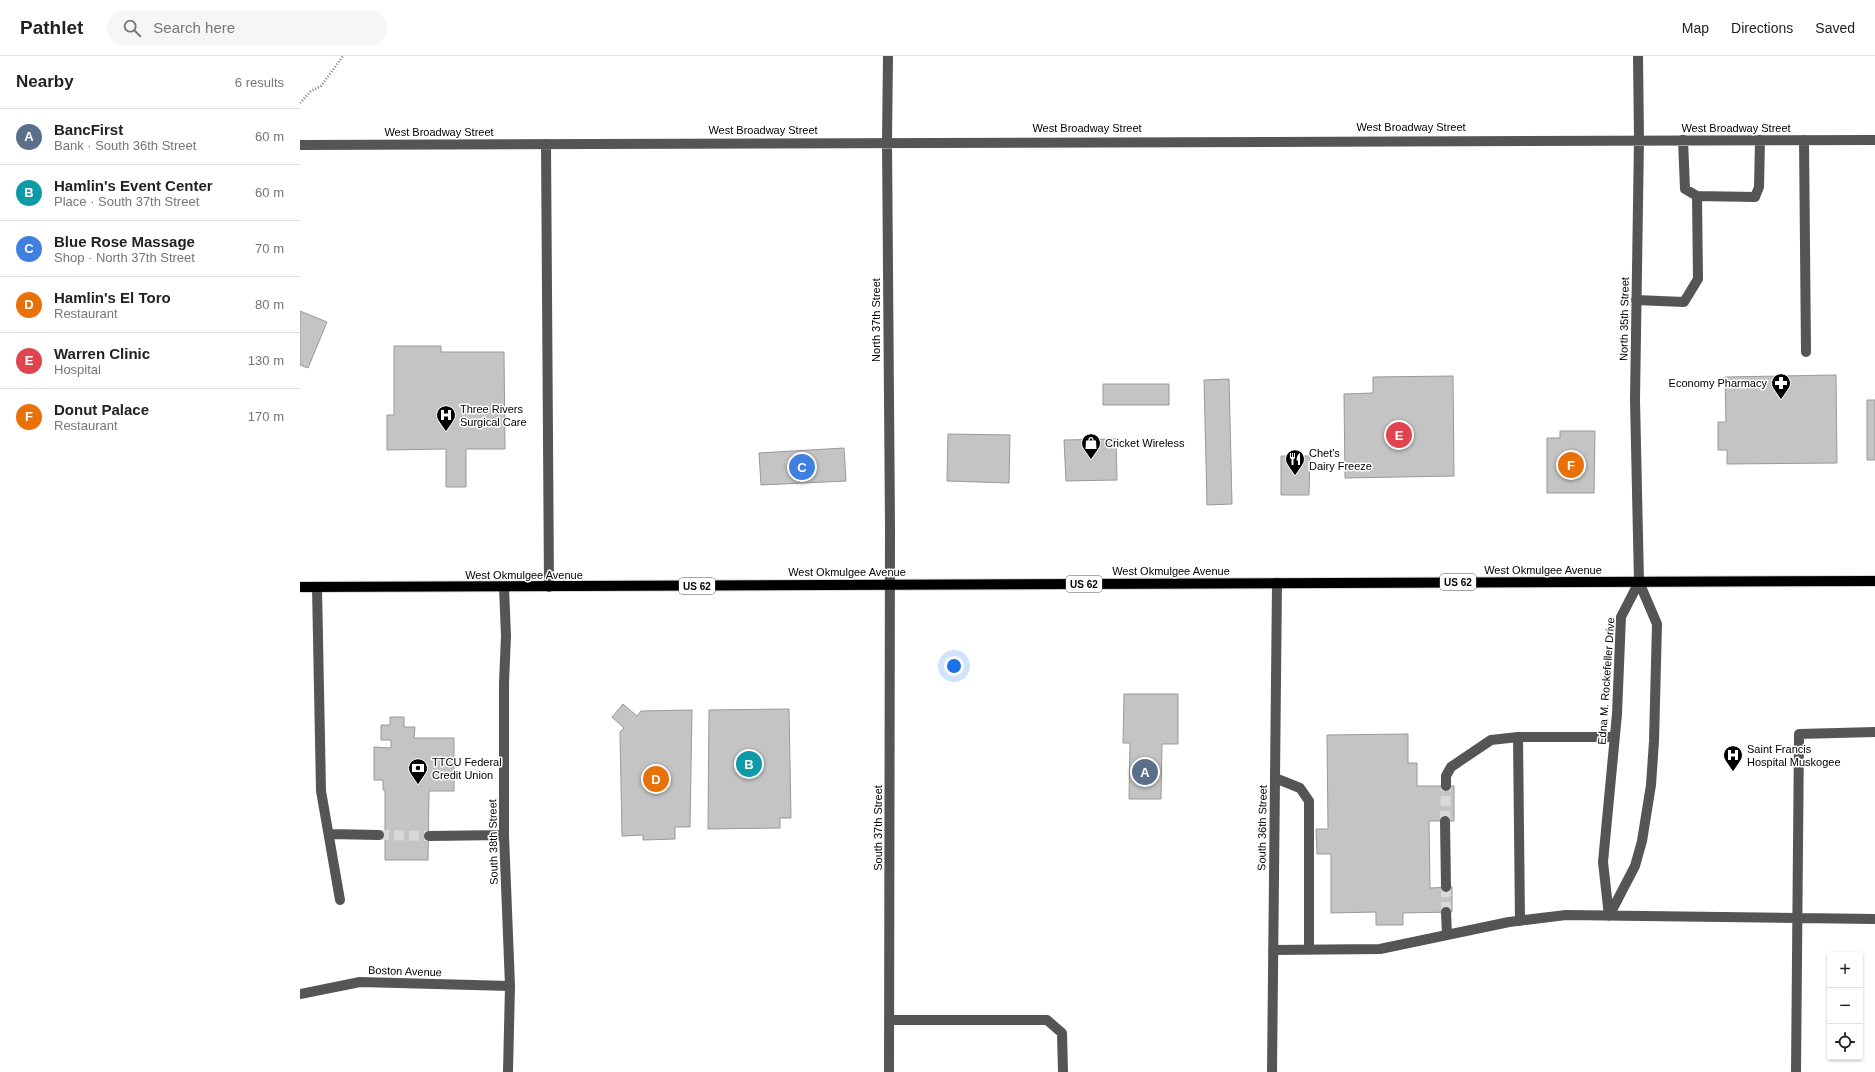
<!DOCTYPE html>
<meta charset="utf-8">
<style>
:root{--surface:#fff;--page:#f6f6f6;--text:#222;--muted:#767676;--line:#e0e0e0;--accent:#000}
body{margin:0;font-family:Helvetica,sans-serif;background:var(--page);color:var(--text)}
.controls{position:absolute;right:12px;bottom:12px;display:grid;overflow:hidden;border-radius:4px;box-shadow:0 1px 3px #0004}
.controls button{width:36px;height:36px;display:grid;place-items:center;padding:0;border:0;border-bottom:1px solid var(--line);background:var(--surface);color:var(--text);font:20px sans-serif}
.you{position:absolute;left:654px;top:610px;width:14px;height:14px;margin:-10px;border:3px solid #fff;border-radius:50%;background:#1a73e8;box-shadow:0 0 0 6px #1a73e833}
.badge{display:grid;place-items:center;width:26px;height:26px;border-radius:50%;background:var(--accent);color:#fff;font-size:13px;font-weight:700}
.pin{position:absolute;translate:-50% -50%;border:2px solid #fff;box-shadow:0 1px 4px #0006}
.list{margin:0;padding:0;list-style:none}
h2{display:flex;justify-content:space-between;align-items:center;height:52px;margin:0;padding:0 16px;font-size:17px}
h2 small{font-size:13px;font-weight:400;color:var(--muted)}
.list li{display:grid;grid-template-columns:26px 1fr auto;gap:12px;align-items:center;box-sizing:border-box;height:56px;padding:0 16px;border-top:1px solid var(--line)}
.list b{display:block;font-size:15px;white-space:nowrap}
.list p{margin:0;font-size:13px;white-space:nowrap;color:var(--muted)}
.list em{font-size:13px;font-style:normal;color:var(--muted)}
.icon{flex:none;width:22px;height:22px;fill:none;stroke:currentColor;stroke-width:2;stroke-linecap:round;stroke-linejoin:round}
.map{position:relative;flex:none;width:1575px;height:1016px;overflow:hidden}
header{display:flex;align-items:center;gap:24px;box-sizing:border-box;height:56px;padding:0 20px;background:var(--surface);border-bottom:1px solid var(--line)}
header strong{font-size:19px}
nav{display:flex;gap:22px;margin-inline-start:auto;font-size:14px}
.search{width:280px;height:36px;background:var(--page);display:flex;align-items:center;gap:10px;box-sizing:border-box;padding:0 14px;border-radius:22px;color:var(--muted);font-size:15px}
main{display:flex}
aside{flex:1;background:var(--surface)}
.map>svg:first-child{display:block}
.building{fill:#c4c4c4;stroke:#999}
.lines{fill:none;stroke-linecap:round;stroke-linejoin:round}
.minor-tunnel{stroke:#d9d9d9;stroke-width:10;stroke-dasharray:10 5;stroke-linecap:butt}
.major-casing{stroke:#dbdbdb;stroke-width:12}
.path{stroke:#777;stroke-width:2.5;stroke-dasharray:1 2;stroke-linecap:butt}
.minor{stroke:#555;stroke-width:10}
.major{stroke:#000;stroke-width:10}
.labels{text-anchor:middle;stroke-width:3;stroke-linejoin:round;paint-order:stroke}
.shield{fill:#fff;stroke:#4c4c4c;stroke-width:1}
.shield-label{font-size:10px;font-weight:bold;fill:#000}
.street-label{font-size:11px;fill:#000;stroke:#fff}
.poi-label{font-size:11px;fill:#000;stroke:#fff;text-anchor:start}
</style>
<header>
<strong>Pathlet</strong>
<div class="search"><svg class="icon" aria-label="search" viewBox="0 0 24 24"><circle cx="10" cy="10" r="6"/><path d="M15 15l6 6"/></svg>Search here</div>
<nav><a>Map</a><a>Directions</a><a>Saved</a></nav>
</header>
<main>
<aside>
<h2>Nearby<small>6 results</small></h2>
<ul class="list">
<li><span class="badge" style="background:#5c6f8a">A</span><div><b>BancFirst</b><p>Bank · South 36th Street</p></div><em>60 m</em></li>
<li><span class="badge" style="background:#0f9aa8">B</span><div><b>Hamlin's Event Center</b><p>Place · South 37th Street</p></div><em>60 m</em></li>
<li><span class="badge" style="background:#3f7fe0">C</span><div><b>Blue Rose Massage</b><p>Shop · North 37th Street</p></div><em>70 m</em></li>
<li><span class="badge" style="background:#e8710a">D</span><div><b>Hamlin's El Toro</b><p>Restaurant</p></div><em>80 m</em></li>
<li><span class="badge" style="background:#e0444e">E</span><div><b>Warren Clinic</b><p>Hospital</p></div><em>130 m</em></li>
<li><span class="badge" style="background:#e8710a">F</span><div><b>Donut Palace</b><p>Restaurant</p></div><em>170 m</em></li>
</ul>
</aside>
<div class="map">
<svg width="1575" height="1016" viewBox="0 0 1575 1016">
<rect width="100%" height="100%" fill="#fff"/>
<path class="building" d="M0,255L27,266L8,312L0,309Z
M94,290H141V296H204L205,393H166V431H146V393L87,394V359H94Z
M1536,319L1537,407L1427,408V394H1418V366H1426L1425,321Z
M1153,320L1154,420L1045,422L1044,338L1073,337V321Z
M929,323L932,448L907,449L904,324Z
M803,328H869V349H803Z
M1567,344H1575V404H1567Z
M1260,375H1295L1294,437H1247V382H1260Z
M648,378L710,379L709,427L647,425Z
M816,383L817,424L766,425L764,384Z
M544,392L546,425L461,429L459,397Z
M981,400H1010L1009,439H981Z
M824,638H878V688H862L861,743H829L830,687H823Z
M323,648L337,660L341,655L392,654L390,771H375V783L343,784V779L322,780L320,676L324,672L312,661Z
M489,653L491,762H480V772L408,773L409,654Z
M90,661H104V671H115L114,682H154V735H129L128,804H85V734H83V724H74V691L91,692V684H81V669H90Z
M1108,678V707H1117V730H1154V765H1129L1130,832L1152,831V856L1103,857V869H1076V856L1031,857V798H1017L1016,773H1028L1027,679Z"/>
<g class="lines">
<path class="minor-tunnel" d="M1145,765L1146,730
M79,779L129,780
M1146,831V856"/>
<g class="major-casing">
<path id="major" d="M0,531L1575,525"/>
</g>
<path class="path" d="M0,47L11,35L21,30L43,0"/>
<path class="minor" d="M588,0L587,85L590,472L589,1016
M1383,84L1385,133L1397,140L1455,141L1459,131L1460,84
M1504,84L1506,296
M246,88L249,531
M0,89C525,86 1050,84 1575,84
M1336,244L1384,246L1398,223L1397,140
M17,531L21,735L40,844
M204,531L206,580L204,627V779L210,930L208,1016
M1218,681L1220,865
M975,722L1000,732L1009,745V894
M1146,730V720L1151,711L1191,684L1218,681H1315
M1145,765L1146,831
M29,778L79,779
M129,780L204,779
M1146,856L1147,879
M1309,860L1335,810L1342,785L1351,729L1354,685L1357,568L1339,526L1335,344L1339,83L1338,0
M1309,860L1303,806L1317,658L1321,561L1339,526
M973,894L1080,893L1209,866L1266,859L1575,863
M0,938L60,926L210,930
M589,964H747L762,977L763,1016
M972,1016L977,527
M1496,1016L1499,678L1575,676"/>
<use href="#major" class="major"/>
</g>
<defs>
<g id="pharmacy-pin" transform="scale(1)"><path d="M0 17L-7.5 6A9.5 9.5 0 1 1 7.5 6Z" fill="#000" stroke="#fff"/><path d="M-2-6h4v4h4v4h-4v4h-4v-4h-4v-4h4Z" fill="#fff"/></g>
<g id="hospital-pin" transform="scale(1)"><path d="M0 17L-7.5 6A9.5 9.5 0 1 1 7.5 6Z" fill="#000" stroke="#fff"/><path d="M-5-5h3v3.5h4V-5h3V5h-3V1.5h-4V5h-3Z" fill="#fff"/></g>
<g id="shop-pin" transform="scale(1)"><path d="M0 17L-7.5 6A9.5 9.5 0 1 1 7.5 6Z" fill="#000" stroke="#fff"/><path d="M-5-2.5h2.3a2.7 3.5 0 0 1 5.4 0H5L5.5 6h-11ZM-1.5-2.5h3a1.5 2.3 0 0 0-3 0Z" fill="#fff"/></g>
<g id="restaurant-pin" transform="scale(1)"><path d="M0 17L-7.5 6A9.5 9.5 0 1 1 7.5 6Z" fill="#000" stroke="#fff"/><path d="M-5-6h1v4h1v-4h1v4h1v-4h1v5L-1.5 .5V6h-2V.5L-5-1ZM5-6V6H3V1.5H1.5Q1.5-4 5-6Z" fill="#fff"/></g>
<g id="bank-pin" transform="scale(1)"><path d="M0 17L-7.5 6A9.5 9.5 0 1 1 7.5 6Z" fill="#000" stroke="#fff"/><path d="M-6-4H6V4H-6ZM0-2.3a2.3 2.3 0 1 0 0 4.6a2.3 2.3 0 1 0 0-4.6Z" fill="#fff"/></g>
</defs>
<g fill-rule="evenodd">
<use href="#pharmacy-pin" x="1481" y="327"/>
<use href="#hospital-pin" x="146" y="359"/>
<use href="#shop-pin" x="791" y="387"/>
<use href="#restaurant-pin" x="995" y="403"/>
<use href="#hospital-pin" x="1433" y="699"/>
<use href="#bank-pin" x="118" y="712"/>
</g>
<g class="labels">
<g class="shield">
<rect x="1140" y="518" width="36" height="16" rx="3"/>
<rect x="766" y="520" width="36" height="16" rx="3"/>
<rect x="379" y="522" width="36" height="16" rx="3"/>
</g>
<g class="shield-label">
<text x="1158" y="530">US 62</text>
<text x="784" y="532">US 62</text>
<text x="397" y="534">US 62</text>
</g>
<g class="street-label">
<text x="1111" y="75">West Broadway Street</text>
<text x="787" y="76">West Broadway Street</text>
<text x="1436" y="76">West Broadway Street</text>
<text x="463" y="78">West Broadway Street</text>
<text x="139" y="80">West Broadway Street</text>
<text transform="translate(1324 263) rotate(-89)" y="4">North 35th Street</text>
<text transform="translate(576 264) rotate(-90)" y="4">North 37th Street</text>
<text x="1243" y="518">West Okmulgee Avenue</text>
<text x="871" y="519">West Okmulgee Avenue</text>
<text x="547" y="520">West Okmulgee Avenue</text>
<text x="224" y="523">West Okmulgee Avenue</text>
<text transform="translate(1306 625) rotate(-86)" y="4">Edna M. Rockefeller Drive</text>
<text transform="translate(578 772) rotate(-90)" y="4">South 37th Street</text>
<text transform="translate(962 772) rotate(-89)" y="4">South 36th Street</text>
<text transform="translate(193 786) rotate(-91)" y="4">South 38th Street</text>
<text transform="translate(105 915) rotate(2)" y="4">Boston Avenue</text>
</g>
<g class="poi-label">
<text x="1467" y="331" text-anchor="end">Economy Pharmacy</text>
<text x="160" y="357">Three Rivers<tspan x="160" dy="13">Surgical Care</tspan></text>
<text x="805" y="391">Cricket Wireless</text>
<text x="1009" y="401">Chet's<tspan x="1009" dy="13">Dairy Freeze</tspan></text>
<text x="1447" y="697">Saint Francis<tspan x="1447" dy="13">Hospital Muskogee</tspan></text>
<text x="132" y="710">TTCU Federal<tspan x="132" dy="13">Credit Union</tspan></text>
</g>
</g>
</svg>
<div class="controls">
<button>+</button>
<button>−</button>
<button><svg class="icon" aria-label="locate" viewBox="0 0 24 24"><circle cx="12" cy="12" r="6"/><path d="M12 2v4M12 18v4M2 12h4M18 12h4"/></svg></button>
</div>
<div class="you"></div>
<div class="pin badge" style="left:845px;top:716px;background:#5c6f8a">A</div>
<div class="pin badge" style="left:449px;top:708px;background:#0f9aa8">B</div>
<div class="pin badge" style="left:502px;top:411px;background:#3f7fe0">C</div>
<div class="pin badge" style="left:356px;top:723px;background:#e8710a">D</div>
<div class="pin badge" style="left:1099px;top:379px;background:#e0444e">E</div>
<div class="pin badge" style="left:1271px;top:409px;background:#e8710a">F</div>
</div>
</main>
